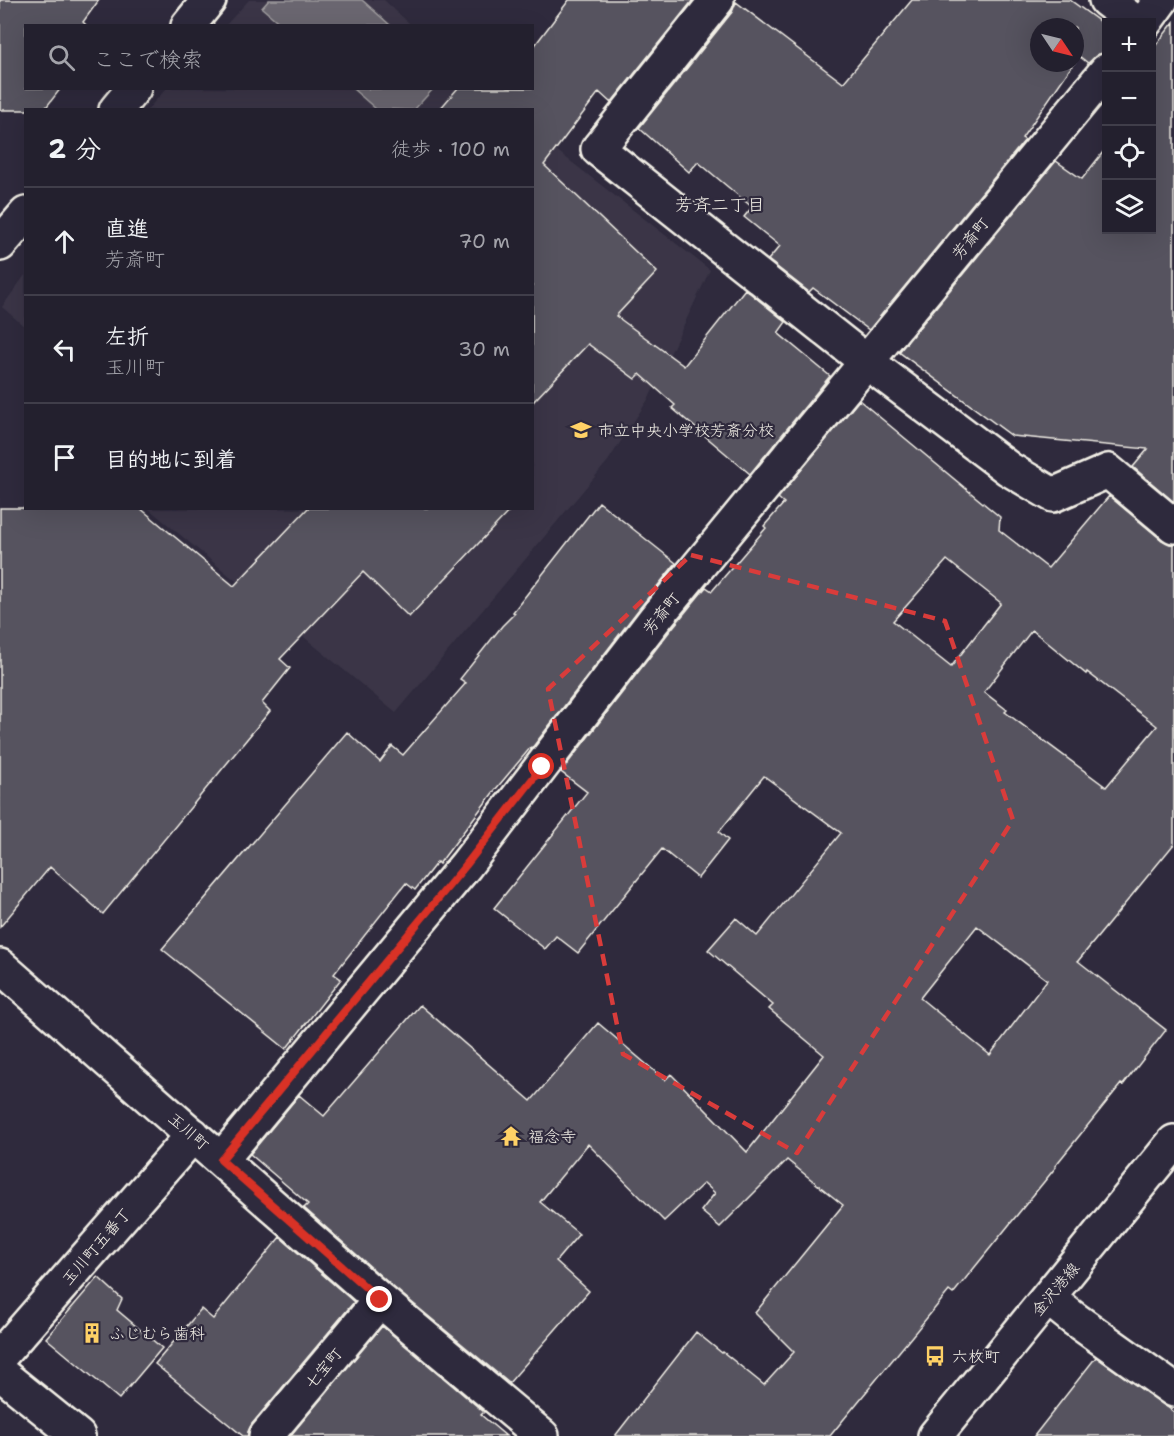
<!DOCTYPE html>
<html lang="ja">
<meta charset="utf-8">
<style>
:root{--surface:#23202e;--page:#2f2d3a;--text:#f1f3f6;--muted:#a3a3aa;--line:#403e4a}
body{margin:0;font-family:"Shantell Sans","Klee One",sans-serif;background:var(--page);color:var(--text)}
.controls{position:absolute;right:18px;top:18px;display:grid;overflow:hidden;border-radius:0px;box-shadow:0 6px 24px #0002}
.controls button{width:54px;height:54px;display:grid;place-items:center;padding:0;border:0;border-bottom:2px solid var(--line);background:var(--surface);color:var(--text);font:30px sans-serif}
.compass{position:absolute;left:1030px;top:18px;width:54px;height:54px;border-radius:50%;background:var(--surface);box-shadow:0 6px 24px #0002;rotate:125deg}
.stop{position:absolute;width:18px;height:18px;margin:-14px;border:4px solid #d93025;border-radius:50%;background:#fff}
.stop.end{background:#d93025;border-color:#fff;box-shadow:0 2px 6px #0008}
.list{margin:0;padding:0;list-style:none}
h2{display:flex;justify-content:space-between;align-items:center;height:78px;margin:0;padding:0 24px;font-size:26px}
h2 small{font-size:20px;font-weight:400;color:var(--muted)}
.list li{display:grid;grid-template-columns:39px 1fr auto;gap:18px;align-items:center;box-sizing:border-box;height:108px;padding:0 24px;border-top:2px solid var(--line)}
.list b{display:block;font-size:22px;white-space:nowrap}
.list p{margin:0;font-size:20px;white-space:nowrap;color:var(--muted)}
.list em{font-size:20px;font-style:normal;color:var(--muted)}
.icon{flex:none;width:33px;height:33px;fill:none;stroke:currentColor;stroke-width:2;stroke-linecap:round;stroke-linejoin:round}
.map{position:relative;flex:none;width:1174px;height:1436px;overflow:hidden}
.search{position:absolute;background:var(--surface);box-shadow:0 6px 24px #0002;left:24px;top:24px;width:510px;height:66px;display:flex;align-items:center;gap:15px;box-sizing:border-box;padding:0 21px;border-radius:0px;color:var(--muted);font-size:22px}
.panel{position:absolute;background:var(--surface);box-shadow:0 6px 24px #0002;left:24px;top:108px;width:510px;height:402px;border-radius:0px}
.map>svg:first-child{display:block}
.built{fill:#3b3647}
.water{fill:#6a6670;stroke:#a19ea0;stroke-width:1.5}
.building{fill:#56525f;stroke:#f4f1e8;stroke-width:1.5;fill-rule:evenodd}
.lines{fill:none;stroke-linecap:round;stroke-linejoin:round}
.minor-casing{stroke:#f4f1e8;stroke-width:38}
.major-casing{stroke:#f4f1e8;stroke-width:38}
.minor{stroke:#2f2a3d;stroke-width:33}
.major{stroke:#2f2a3d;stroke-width:33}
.route{stroke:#d93025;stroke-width:8}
.marked{fill:none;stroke:#d93c3b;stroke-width:4.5;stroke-dasharray:12 8;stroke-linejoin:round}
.labels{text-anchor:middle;stroke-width:4.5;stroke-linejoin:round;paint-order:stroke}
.street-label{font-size:16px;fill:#f4f1e8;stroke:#2f2a3d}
.poi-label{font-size:16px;fill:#f4f1e8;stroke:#2f2a3d;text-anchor:start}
.neighbourhood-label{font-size:18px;fill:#f4f1e8;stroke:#2f2a3d}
</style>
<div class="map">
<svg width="1174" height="1436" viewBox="0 0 1174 1436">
<rect width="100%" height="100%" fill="#2f2a3d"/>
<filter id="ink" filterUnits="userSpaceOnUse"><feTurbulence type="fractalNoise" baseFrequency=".0167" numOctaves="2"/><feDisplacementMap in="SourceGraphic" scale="12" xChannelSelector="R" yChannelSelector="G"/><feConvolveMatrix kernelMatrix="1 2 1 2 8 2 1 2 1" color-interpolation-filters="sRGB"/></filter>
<g filter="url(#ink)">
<path class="built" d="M249,0H384L411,25L225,26Z
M167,88L480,89L503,110H147Z
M533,132L710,270L649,398L608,461L396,713L149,509L532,508Z
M25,275V327L2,307Z"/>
<path class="water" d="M269,0H362L390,25H282L262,8Z
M353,89H433L414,110L376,109Z"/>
<path class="building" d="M0,0H99L83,22L87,26H26V88H61L44,110H0Z
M569,0H693L611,103L599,92L544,165L657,272L616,316L684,366L745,289L786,322L778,333L830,376L750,474L672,408L675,405L640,374L635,379L588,344L532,403V110H439L458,88H532V49Z
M912,0H1070L1107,27V53L1099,54L1088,63L1079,56L1075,62V27H1039V63H1074L1022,138L1025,140L869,330L813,288L809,292L768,260L780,246L744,217L752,207L698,162L689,172L639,128L732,12L736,2L843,83Z
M1174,22V502L1133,467L1148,449L1012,436L899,352L1056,161L1082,179L1107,147V230H1152V50Z
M859,400L1000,517L999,530L1048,568L1109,496L1162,540L1170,544H1174V844L1078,961L1166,1030L1123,1085L1121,1084L1055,1166L1056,1167L953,1294L949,1291L830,1436H615L696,1332L722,1353L723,1352L764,1385L794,1352L755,1313L843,1205L787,1160L720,1227L701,1211L715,1193L704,1183L664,1221L588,1144L540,1202L579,1234L556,1261L589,1291L509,1383L392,1286L304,1208L308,1204L250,1154L299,1095L324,1116L420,1005L531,1101L598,1023L665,1080L671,1074L747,1152L824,1055L769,1009L773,1005L708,950L736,918L757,936L841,833L764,776L719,832L728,840L698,878L662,849L578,953L556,936L545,949L494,908L587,792L561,772L669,632L706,587L712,591L766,528L764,526L784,503L778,498ZM947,560L1001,603L951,667L893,621ZM1032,630L1086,674L1087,672L1157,726L1106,787L1005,712L1007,710L984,692ZM977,926L1047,980L990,1055L920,998Z
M599,502L676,563L639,609L532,748L531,747L495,790L439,864L437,862L415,890L406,883L334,974L341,979L286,1049L162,949L347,732L380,762L392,746L403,755L466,683L460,679L502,626L515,613L513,612Z
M0,508H140L234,586L308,508H512L409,617L363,572L280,659L290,668L262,703L270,711L103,914L50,867L0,927Z
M280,1237L354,1302L252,1424L248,1432V1436H243L155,1364L201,1309L213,1319Z
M98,1277L122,1299L117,1310L162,1348L119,1399L46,1338Z
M382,1326L484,1412L481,1415L506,1436H290Z
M1096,1357L1174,1412V1436H1034Z"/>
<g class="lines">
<g class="minor-casing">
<path id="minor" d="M717,0L598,149L867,362L1009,469L1053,495L1108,471L1174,526
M1106,0L1135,22
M1145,22L1161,0
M188,26L209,0
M116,110L134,88
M0,244L26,214
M0,966L380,1300L542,1436
M221,1160L466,865L654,620L1106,71
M1048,1298L1073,1318L1174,1390
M0,1356L193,1135
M0,1373L78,1436
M266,1436L380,1300"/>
</g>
<g class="major-casing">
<path id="major" d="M935,1436L1174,1142"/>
</g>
<use href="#minor" class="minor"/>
<use href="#major" class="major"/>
</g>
</g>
<g class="lines" filter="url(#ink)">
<path class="route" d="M380,1300L221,1160L466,865L542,767"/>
</g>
<path class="marked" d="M691,555L945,621L1013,820L797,1153L623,1054L548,689Z"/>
<defs>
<g id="school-bare" transform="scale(1.62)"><path d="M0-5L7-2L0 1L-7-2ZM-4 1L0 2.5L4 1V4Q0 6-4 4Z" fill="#ffd166" stroke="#2f2a3d" stroke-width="2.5" paint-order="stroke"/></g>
<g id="temple-bare" transform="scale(1.62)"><path d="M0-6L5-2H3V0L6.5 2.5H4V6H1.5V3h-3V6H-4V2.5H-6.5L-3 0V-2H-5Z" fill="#ffd166" stroke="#2f2a3d" stroke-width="2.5" paint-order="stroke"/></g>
<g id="building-bare" transform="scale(1.62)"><path d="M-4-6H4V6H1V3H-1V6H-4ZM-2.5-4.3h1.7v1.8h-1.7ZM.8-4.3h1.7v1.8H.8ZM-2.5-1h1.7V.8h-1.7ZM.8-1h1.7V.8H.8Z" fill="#ffd166" stroke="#2f2a3d" stroke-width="2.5" paint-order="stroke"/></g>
<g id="bus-bare" transform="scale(1.62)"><path d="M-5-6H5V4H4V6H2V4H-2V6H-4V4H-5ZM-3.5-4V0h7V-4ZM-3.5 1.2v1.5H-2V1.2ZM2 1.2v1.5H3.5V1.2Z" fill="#ffd166" stroke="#2f2a3d" stroke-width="2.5" paint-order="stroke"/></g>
</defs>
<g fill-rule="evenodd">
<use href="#school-bare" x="581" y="430"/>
<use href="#temple-bare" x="511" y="1136"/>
<use href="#building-bare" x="92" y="1333"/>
<use href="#bus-bare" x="935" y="1356"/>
</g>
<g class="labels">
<g class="street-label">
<text transform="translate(970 238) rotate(-51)" y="6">芳斎町</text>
<text transform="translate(661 613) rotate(-51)" y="6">芳斎町</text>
<text transform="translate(189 1131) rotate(41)" y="6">玉川町</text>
<text transform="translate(96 1246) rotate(-49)" y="6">玉川町五番丁</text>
<text transform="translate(1055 1289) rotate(-50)" y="6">金沢港線</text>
<text transform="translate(323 1368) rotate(-50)" y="6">七宝町</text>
</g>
<g class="poi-label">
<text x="598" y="436">市立中央小学校芳斎分校</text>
<text x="528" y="1142">福念寺</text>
<text x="109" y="1339">ふじむら歯科</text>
<text x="952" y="1362">六枚町</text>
</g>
<g class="neighbourhood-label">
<text x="720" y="211">芳斉二丁目</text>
</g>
</g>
</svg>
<div class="controls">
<button>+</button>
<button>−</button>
<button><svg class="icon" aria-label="locate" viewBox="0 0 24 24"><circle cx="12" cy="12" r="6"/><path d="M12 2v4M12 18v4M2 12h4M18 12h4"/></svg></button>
<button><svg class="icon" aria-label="layers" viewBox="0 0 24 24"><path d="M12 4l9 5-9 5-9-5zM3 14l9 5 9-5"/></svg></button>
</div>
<svg class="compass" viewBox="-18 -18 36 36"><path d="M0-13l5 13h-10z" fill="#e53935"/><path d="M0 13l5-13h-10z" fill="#a3a3aa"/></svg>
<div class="stop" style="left:542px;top:767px"></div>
<div class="stop end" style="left:380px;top:1300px"></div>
<div class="search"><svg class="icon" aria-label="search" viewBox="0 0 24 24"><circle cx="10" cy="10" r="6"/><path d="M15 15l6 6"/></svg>ここで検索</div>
<section class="panel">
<h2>2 分<small>徒歩 · 100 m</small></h2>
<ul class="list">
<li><svg class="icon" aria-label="ahead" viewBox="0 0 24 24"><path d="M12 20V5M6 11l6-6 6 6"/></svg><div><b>直進</b><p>芳斎町</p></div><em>70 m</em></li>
<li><svg class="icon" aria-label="left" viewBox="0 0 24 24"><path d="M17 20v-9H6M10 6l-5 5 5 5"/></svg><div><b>左折</b><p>玉川町</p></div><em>30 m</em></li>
<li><svg class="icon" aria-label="arrive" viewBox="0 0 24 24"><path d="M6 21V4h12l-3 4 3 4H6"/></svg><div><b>目的地に到着</b></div></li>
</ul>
</section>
</div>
